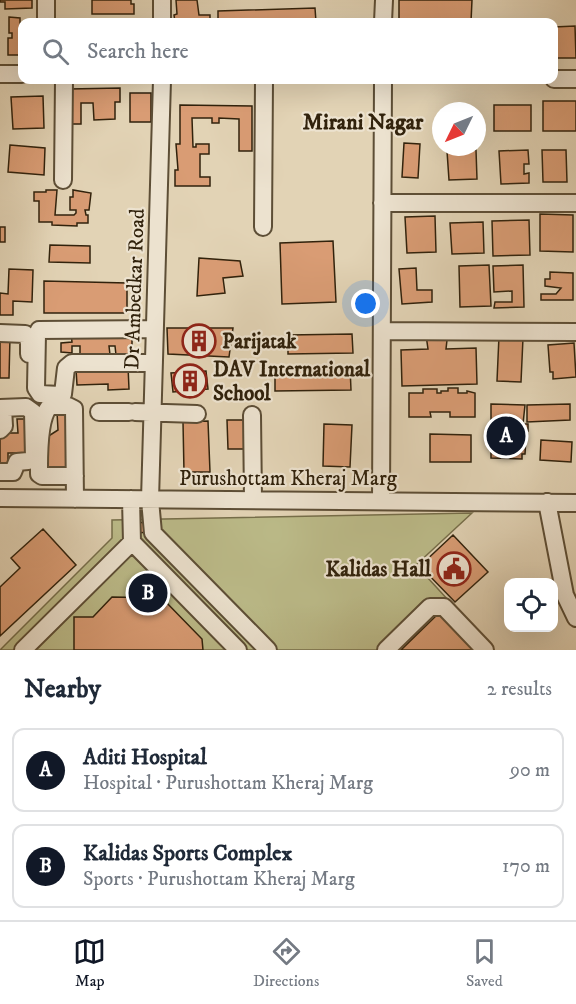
<!DOCTYPE html>
<meta charset="utf-8">
<style>
:root{--surface:#fff;--page:#f6f6f7;--text:#1f2937;--muted:#747a83;--line:#e0e1e3;--accent:#111827}
body{margin:0;font-family:"IM FELL DW Pica",serif;background:var(--page);color:var(--text)}
.controls{position:absolute;right:18px;bottom:18px;display:grid;overflow:hidden;border-radius:12px;box-shadow:0 6px 24px #0002}
.controls button{width:54px;height:54px;display:grid;place-items:center;padding:0;border:0;border-bottom:2px solid var(--line);background:var(--surface);color:var(--text);font:30px sans-serif}
.compass{position:absolute;left:432px;top:102px;width:54px;height:54px;border-radius:50%;background:var(--surface);box-shadow:0 6px 24px #0002;rotate:227deg}
.you{position:absolute;left:366px;top:304px;width:21px;height:21px;margin:-15px;border:4px solid #fff;border-radius:50%;background:#1a73e8;box-shadow:0 0 0 9px #1a73e833}
.badge{display:grid;place-items:center;width:39px;height:39px;border-radius:50%;background:var(--accent);color:#fff;font-size:20px;font-weight:700}
.pin{position:absolute;translate:-50% -50%;border:3px solid #fff;box-shadow:0 2px 6px #0006}
.list{margin:0;padding:0;list-style:none}
h2{display:flex;justify-content:space-between;align-items:center;height:78px;margin:0;padding:0 24px;font-size:26px}
h2 small{font-size:20px;font-weight:400;color:var(--muted)}
.list li{display:grid;grid-template-columns:39px 1fr auto;gap:18px;align-items:center;box-sizing:border-box;height:84px;margin:0 12px 12px;padding:0 12px;border:2px solid var(--line);border-radius:12px}
.list b{display:block;font-size:22px;white-space:nowrap}
.list p{margin:0;font-size:20px;white-space:nowrap;color:var(--muted)}
.list em{font-size:20px;font-style:normal;color:var(--muted)}
.icon{flex:none;width:33px;height:33px;fill:none;stroke:currentColor;stroke-width:2;stroke-linecap:round;stroke-linejoin:round}
.map{position:relative;flex:none;width:576px;height:650px;overflow:hidden}
.search{position:absolute;background:var(--surface);box-shadow:0 6px 24px #0002;left:18px;right:18px;top:18px;height:66px;display:flex;align-items:center;gap:15px;box-sizing:border-box;padding:0 21px;border-radius:12px;color:var(--muted);font-size:22px}
.sheet{height:270px;background:var(--surface)}
nav{display:flex;justify-content:space-around;align-items:center;box-sizing:border-box;height:84px;border-top:2px solid var(--line);background:var(--surface);font-size:16px;color:var(--muted)}
nav a{display:grid;justify-items:center;gap:3px}
nav .on{color:var(--accent)}
.map>svg:first-child{display:block}
.green{fill:#bbba88;stroke:#766e4a;stroke-width:1.5}
.building{fill:#d99c74;stroke:#31220c;stroke-width:1.5}
.lines{fill:none;stroke-linecap:round;stroke-linejoin:round}
.minor-casing{stroke:#5d4e36;stroke-width:20}
.minor{stroke:#ece2cf;stroke-width:16}
.labels{text-anchor:middle;stroke-width:4.5;stroke-linejoin:round;paint-order:stroke}
.street-label{font-size:21px;fill:#31220c;stroke:#ece2cf}
.poi-label{font-size:21px;font-weight:bold;fill:#31220c;stroke:#ece2cf;text-anchor:start}
.neighbourhood-label{font-size:22px;font-weight:bold;fill:#31220c;stroke:#ece2cf}
</style>
<div class="map">
<svg width="576" height="650" viewBox="0 0 576 650">
<rect width="100%" height="100%" fill="#e2d3b5"/>
<filter id="stains"><feTurbulence type="fractalNoise" baseFrequency=".00333" numOctaves="4"/><feColorMatrix values="0 0 0 0 .2 0 0 0 0 .09 0 0 0 0 .02 0 0 0 .5 -.17"/></filter>
<radialGradient id="worn" r=".72"><stop offset=".6" stop-color="#630" stop-opacity="0"/><stop offset="1" stop-color="#630" stop-opacity=".3"/></radialGradient>
<path class="green" d="M472,513L416,565L494,650H0L112,538V520Z"/>
<path class="building" d="M0,0H32V8L5,9V2H0Z
M92,0H131V4H134V14H92Z
M176,0H197L199,15H210V22H175L174,15L177,14Z
M399,0H472L471,22H399Z
M315,8L316,22H218V11Z
M9,17L20,18V24L22,25V55H8V38H12V33H9Z
M575,26L576,58H554V27Z
M120,88V102H115V119L94,120L93,103H81V124H70L69,89Z
M130,93H151V122H130Z
M43,96L44,128L13,129L11,97Z
M543,101H576V131H543Z
M180,105L252,106V151H239V119L219,118V123H212V118H192L193,147H196V144H209V154H200V177H210V186H175V170H178L176,144H180Z
M494,105H531V131H494Z
M404,143L420,144L418,178L402,177Z
M10,145L45,148L44,175L8,172Z
M476,150L477,179L449,180L447,151Z
M528,150L529,164H524V174L529,173V183L501,184L499,151Z
M542,150H566L567,182H543Z
M46,190H57L55,215H74L76,213V210H70V197H73V190L91,193L89,210H85L86,215H88V223H77V226L52,225V222H39V201H34V192H46Z
M540,214L573,215V252L540,251Z
M435,216L436,252L407,253L405,217Z
M529,220L530,255L493,256L492,221Z
M483,222L484,253L452,254L450,223Z
M0,227H5V242H0Z
M333,241L336,302L282,304L280,243Z
M50,245L90,246V263L49,262Z
M199,258L240,261L243,276L223,278L225,293L197,296Z
M489,265L491,306L460,307L459,266Z
M523,265L524,307L494,308L495,302H512V291L494,292L493,266Z
M416,268L417,290H432V302L402,304L399,269Z
M9,269L33,270L32,302L13,301V315H0V293L8,294Z
M550,272L573,273V300H541V294H556L561,288L545,286V279H550Z
M44,281L127,283V313H44Z
M167,328H233L229,357L168,354Z
M132,332V354L116,355L115,346H109L110,355H80V346H72V353L61,352V343L72,342L71,333Z
M352,334L353,353L288,354V335Z
M426,335L447,340L446,349L476,348L477,384L402,386L401,350L428,349Z
M0,336L10,337L9,378H0Z
M499,336L523,338L521,382L497,381Z
M574,343L576,377L553,379V372H550L548,345Z
M128,366L129,389L108,390V384L77,385L76,369Z
M275,367H350L351,390L275,391Z
M206,371L208,389L173,392L171,373Z
M448,388H458V393H467V391L475,393V417H450V412H430L431,417H409V393H423V389H437V393H441V391H448Z
M491,404L525,405L523,424H528V431H523V437H526L525,454H522V459L491,458V448H496V441L489,440V432H491Z
M570,404V420L527,422V405Z
M72,411L70,472L40,474L47,437L58,430L57,412Z
M17,419H31L28,453H8V466L0,467V433H18Z
M227,420H247L248,449H228Z
M208,421L210,472H184L183,422Z
M324,424L352,425L350,467L323,466Z
M430,434L471,435V462H430Z
M541,440L572,442L571,462L540,460Z
M151,522V532L135,533L134,523Z
M43,529L76,565L0,636V587L20,568L11,558Z
M453,535L488,572L455,602L420,566Z
M112,597L162,598L202,639L203,650H74V617H93Z
M439,613L476,650H401Z"/>
<g class="lines">
<g class="minor-casing">
<path id="minor" d="M46,0V22
M162,22V0
M383,22L384,0
M0,74H22
M554,79H576
M162,80L150,500L153,533L268,650
M63,180L64,80
M382,203H576
M263,227L264,80
M382,331L576,332
M0,333L25,334L29,341V354
M154,363H72L66,368L63,394L60,395L40,394L36,388L37,334L39,330L155,329
M0,408L26,407L33,412L34,458L28,461L17,462L13,472H0
M99,412H129
M135,412L197,414
M252,415L253,500
M0,430L4,426L3,408
M75,476H42L39,474C39,457 38,418 50,406H68L74,409L75,499
M0,498L576,503
M131,499L132,542
M381,501L383,80
M547,502L565,595L576,618
M23,650L132,542L238,650
M386,650L430,607H444L485,650"/>
</g>
<use href="#minor" class="minor"/>
</g>
<defs>
<g id="building-ring" transform="scale(1.725)"><circle r="9.5" fill="#ece2cf" stroke="#8f2418" stroke-width="1.5"/><path d="M-4-6H4V6H1V3H-1V6H-4ZM-2.5-4.3h1.7v1.8h-1.7ZM.8-4.3h1.7v1.8H.8ZM-2.5-1h1.7V.8h-1.7ZM.8-1h1.7V.8H.8Z" fill="#8f2418"/></g>
<g id="civic-ring" transform="scale(1.725)"><circle r="9.5" fill="#ece2cf" stroke="#8f2418" stroke-width="1.5"/><path d="M-.6-6.5H3V-4.5H.6V-3L4-1V1h2V6H-6V1h2V-1L-.6-3ZM-1.2 2.5V6h2.4V2.5Z" fill="#8f2418"/></g>
</defs>
<g fill-rule="evenodd">
<use href="#building-ring" x="199" y="341"/>
<use href="#building-ring" x="190" y="381"/>
<use href="#civic-ring" x="454" y="569"/>
</g>
<g class="labels">
<g class="street-label">
<text transform="translate(134 289) rotate(-88)" y="7">Dr Ambedkar Road</text>
<text x="288" y="485">Purushottam Kheraj Marg</text>
</g>
<g class="poi-label">
<text x="222" y="348">Parijatak</text>
<text x="213" y="376">DAV International<tspan x="213" dy="24">School</tspan></text>
<text x="431" y="576" text-anchor="end">Kalidas Hall</text>
</g>
<g class="neighbourhood-label">
<text x="363" y="129">Mirani Nagar</text>
</g>
</g>
<rect width="100%" height="100%" filter="url(#stains)"/>
<rect width="100%" height="100%" fill="url(#worn)"/>
</svg>
<div class="controls">
<button><svg class="icon" aria-label="locate" viewBox="0 0 24 24"><circle cx="12" cy="12" r="6"/><path d="M12 2v4M12 18v4M2 12h4M18 12h4"/></svg></button>
</div>
<svg class="compass" viewBox="-18 -18 36 36"><path d="M0-13l5 13h-10z" fill="#e53935"/><path d="M0 13l5-13h-10z" fill="#747a83"/></svg>
<div class="you"></div>
<div class="pin badge" style="left:506px;top:436px">A</div>
<div class="pin badge" style="left:148px;top:593px">B</div>
<div class="search"><svg class="icon" aria-label="search" viewBox="0 0 24 24"><circle cx="10" cy="10" r="6"/><path d="M15 15l6 6"/></svg>Search here</div>
</div>
<section class="sheet">
<h2>Nearby<small>2 results</small></h2>
<ul class="list">
<li><span class="badge">A</span><div><b>Aditi Hospital</b><p>Hospital · Purushottam Kheraj Marg</p></div><em>90 m</em></li>
<li><span class="badge">B</span><div><b>Kalidas Sports Complex</b><p>Sports · Purushottam Kheraj Marg</p></div><em>170 m</em></li>
</ul>
</section>
<nav>
<a class="on"><svg class="icon" aria-label="map" viewBox="0 0 24 24"><path d="M3 6l6-2 6 2 6-2v14l-6 2-6-2-6 2zM9 4v14M15 6v14"/></svg>Map</a>
<a><svg class="icon" aria-label="directions" viewBox="0 0 24 24"><path d="M12 3l9 9-9 9-9-9zM9 14v-3h6M13 9l2 2-2 2"/></svg>Directions</a>
<a><svg class="icon" aria-label="saved" viewBox="0 0 24 24"><path d="M7 4h10v16l-5-4-5 4z"/></svg>Saved</a>
</nav>
